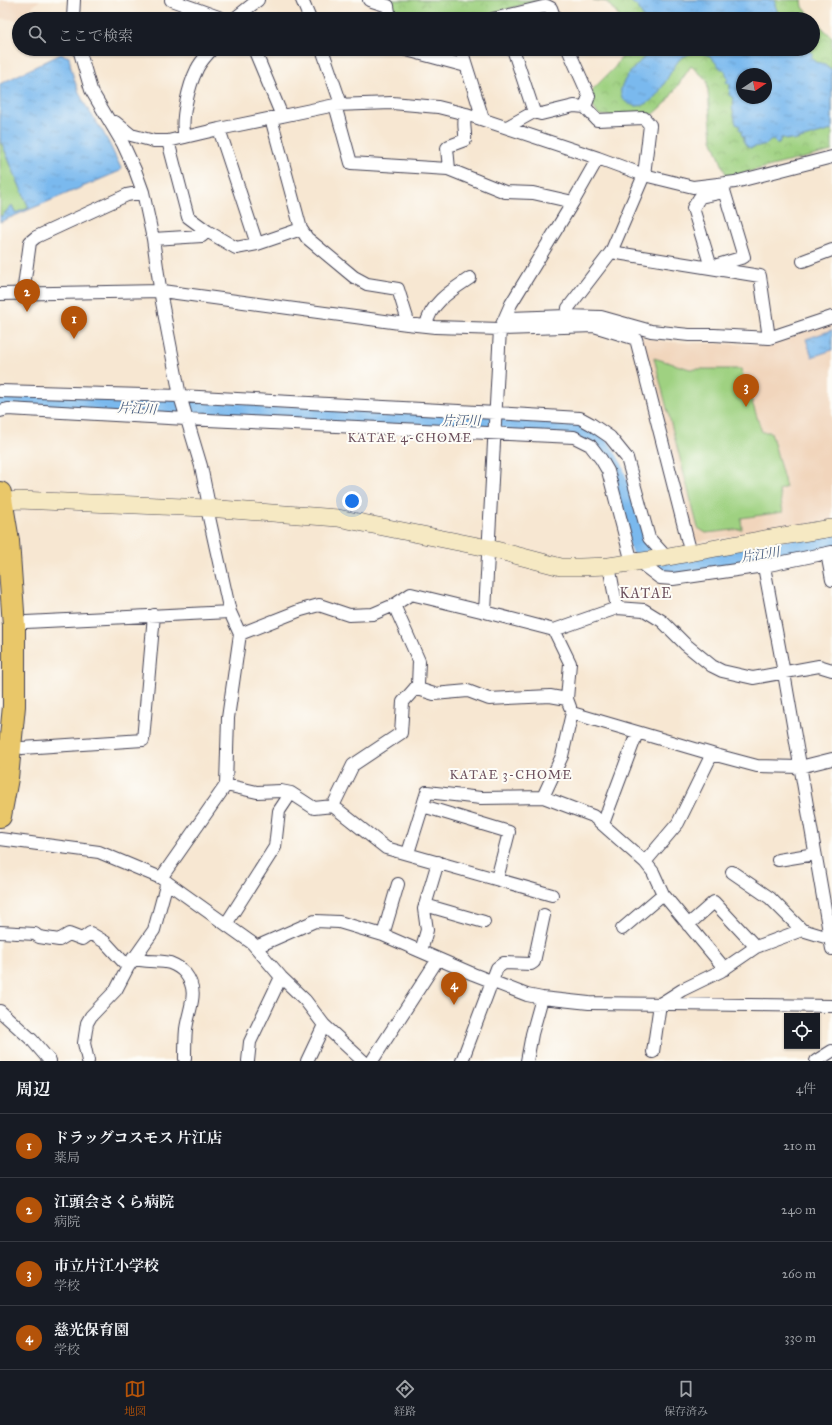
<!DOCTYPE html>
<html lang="ja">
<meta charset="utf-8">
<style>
:root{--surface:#171b24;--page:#20242c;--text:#f1f3f6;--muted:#9ea1a6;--line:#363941;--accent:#b45309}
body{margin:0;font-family:"IM FELL Great Primer","Noto Serif JP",serif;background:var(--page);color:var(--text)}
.controls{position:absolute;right:12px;bottom:12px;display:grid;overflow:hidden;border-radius:0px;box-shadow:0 1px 3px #0004}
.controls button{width:36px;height:36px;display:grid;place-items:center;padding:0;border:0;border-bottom:1px solid var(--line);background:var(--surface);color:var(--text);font:20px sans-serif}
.compass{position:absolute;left:736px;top:68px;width:36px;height:36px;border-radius:50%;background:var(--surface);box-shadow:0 1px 3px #0004;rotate:78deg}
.you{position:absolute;left:352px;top:501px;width:14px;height:14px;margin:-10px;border:3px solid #fff;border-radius:50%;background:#1a73e8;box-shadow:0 0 0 6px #1a73e833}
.badge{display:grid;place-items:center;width:26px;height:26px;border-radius:50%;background:var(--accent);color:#fff;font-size:13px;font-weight:700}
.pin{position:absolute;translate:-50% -33px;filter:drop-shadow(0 1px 2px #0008)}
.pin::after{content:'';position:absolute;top:21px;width:14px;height:12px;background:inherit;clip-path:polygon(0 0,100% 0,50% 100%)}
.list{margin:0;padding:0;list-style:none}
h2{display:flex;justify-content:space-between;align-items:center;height:52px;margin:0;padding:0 16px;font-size:17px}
h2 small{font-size:13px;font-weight:400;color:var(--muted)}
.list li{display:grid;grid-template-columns:26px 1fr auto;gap:12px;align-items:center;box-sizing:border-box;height:64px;padding:0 16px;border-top:1px solid var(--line)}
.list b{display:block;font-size:15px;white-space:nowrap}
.list p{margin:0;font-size:13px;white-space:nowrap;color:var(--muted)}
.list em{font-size:13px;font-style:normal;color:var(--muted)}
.icon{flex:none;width:22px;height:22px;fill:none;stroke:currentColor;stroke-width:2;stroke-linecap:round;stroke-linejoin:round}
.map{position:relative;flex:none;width:832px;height:1061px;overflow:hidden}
.search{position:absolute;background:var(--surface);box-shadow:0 1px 3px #0004;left:12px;right:12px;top:12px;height:44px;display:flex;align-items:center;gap:10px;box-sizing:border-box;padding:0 14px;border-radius:22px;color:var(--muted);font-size:15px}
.sheet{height:308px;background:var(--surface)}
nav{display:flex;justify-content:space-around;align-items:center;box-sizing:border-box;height:56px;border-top:1px solid var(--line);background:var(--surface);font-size:11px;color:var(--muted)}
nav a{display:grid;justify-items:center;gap:2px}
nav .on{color:var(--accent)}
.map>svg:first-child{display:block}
.built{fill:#f1d5bc}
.green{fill:#9fd181;stroke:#607a5e}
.park{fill:url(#park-crowns);stroke:#607a5e;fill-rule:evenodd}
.water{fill:url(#water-ripples);stroke:#4e6e94;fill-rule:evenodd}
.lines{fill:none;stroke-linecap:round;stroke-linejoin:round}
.river{stroke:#7ab9ee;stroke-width:19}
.street-casing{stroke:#424052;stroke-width:14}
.secondary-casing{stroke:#424052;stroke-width:18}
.highway-casing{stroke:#424052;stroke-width:24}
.street{stroke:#fff;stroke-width:12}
.secondary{stroke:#f6e9c3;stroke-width:17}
.highway{stroke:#e9c769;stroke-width:22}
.labels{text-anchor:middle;stroke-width:4;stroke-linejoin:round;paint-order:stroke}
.water-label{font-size:13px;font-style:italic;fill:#41577a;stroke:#fdfcf7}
.neighbourhood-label{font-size:13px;letter-spacing:1px;fill:#6c505d;stroke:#fdfcf7}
.quarter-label{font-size:14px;letter-spacing:1px;fill:#6c505d;stroke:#fdfcf7}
</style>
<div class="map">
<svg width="832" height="1061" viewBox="0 0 832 1061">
<defs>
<pattern id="park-crowns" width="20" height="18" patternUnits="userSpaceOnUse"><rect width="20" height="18" fill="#9fd181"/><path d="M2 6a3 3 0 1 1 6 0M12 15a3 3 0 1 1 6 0" fill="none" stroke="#89b370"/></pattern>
<pattern id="water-ripples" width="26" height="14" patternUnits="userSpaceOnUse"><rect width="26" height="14" fill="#7ab9ee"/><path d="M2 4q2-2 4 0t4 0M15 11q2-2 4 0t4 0" fill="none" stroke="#6496c2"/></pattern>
</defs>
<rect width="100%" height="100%" fill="#fdfcf7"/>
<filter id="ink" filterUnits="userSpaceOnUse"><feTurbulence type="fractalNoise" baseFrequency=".025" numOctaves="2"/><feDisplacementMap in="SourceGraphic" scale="8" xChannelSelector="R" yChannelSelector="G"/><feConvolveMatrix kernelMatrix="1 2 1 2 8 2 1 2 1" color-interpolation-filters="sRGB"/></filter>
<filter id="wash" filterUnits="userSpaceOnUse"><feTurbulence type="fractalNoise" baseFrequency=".012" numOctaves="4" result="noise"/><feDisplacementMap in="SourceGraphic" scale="16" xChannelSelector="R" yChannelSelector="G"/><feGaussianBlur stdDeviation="0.9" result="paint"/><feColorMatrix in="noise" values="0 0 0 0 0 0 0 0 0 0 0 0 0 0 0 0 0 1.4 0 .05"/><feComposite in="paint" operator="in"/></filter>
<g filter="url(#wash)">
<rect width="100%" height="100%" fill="#f7e7d2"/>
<path class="built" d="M0,0H40L17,20L0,18Z
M832,322V521L696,542L693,539L677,468L641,341L642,337L669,342L769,345Z"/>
<path class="green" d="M0,139L29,208L15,213L12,205L2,216H0Z
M654,358L690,369H741L762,432H771L786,487L779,490L783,512L741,518L742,529L706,533L698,528Z"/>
<path class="park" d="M383,0H539L473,19H456L455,17L401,14L400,9L391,10Z
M593,0H802L803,7L813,19H621L607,2Z
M813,19L832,37V151L727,177L712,139L707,80L691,66L666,103L654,114L625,117L598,115L591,102L592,90L615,67L627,49H813ZM742,74H766V98H742Z"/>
<path class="water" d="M630,0H775V5L780,19H644L638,7L630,1Z
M649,49H807L813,54L811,56L815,62L825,64L832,70V130L793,141L791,139L785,140L784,138H781L779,143H776L773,140L770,141L767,144L750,148C746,146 743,143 744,138L741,134L742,131L739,129L740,126L736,124L732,107L734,105L733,98L729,95L730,84L726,82L728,79L725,71L721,69L710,56L697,51C692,53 685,55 681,58C667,72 659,106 637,106C632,106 626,103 623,99C613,85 638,65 647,54ZM742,74H766V98H742Z
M61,54L69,57C71,69 74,81 79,92C85,107 95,119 103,132C110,144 115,156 121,168L120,171L0,222V216H2L12,205L15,213L29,208L0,139V84Z
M832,330V350L812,357L806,339Z"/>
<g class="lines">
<path class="river" d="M4,402L177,409L375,419L488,420L568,430L590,438L603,450L614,469L623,500L640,547L664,570L832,542"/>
</g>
</g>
<g filter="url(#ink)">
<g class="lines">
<g class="street-casing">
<path id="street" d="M171,0L224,19
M302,0L310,19
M369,0L388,6L390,19
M73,19L74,0
M234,19L258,0
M493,19L547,6L551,8L555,19
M79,49L91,90L123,144L135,170L143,192L153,239L162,302L180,396L201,466L208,501L207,508L230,612L240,634L301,610L319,605L349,615L373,614L394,605L411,594L485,612
M254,49L282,116
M322,49L341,104
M403,49L466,66
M461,49L483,119
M513,49L534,112
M335,105L351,163L448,169L505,192L533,193L573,202
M271,118L301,229L307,238L354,277L367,284L398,289L407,318V324
M113,124L115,122L131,135L154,141H168L219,129L335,105L392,103L438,107L466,114L598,158L644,175L693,187L735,182L832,157
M507,127L534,112L541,114L574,106L585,107L589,96L568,49
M219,129L257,244
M185,137C180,120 189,85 197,69C200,62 207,55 212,49
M168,141L188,217L207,231L236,248L257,244L301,229
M598,158L573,202L511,304L500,329L485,612L554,630L617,608L644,610L662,621L685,644L712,666L722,671L753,678L819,666L832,670
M449,169L447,148L449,146L465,140C466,131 462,122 466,114
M722,184L744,257L711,267L693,208L700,197L724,192
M153,239L202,236L207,231
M611,252L760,276L769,338
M803,261L832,250
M0,294L162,291L407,324L435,327L500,329L594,326L636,339L691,554
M23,294L30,242L36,237L127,195L143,192
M506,316L510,318L567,316L601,317L651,331L689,335H714L769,338L832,317
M567,316L568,308L611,252L644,175L650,125L644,118L597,120L585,107
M426,326C430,303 452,290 470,278
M0,391L180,396L496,413L580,418L591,424L610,437L627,458L649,538L667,558
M0,411L8,409L186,419L574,437L590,445L601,459L608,471L630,555L660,578L673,579L764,566L832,552
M759,540L784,673L832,949
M827,553L832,580
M609,566L617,608
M26,622L230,612
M554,630L570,663L567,699L570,707
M415,688L434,694L468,691L489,699L550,696L567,699
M22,748L143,740L154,615
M226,785L257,792L281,791L291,793
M543,797L562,756L572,713L712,754
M333,806L386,848L552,895
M423,806L509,832L497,879
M603,824L637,733
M0,839L99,852L161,878L252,943L281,977L305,1000L324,1025L363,1061
M408,853L427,792L481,798L543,797L593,816L645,862L653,872L663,894L725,969
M778,860L815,854
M645,862L678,823L712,754L757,766L800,767L832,759
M732,872L770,898L802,930
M161,878L226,785L228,718L240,634
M425,905L484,922
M226,924L275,847L279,811L291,793L314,808L333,806L353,765L401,733L403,702L418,685L419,661L394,605
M688,925L714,902L756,947
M622,929L663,894
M0,932L35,934L39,937L59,940L69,934L82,939L90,933L105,942L128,967
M383,935L398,884
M256,947L315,921L339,922L383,935L473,974L527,995L542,998L589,1003L832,1006
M421,951L427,930L424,909L438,862
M133,958C143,963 159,960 170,963C175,965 181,968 185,973C200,992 189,1007 186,1029C185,1039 185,1049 185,1059
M0,1011L32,1040L50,1061
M653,1052L660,1004L682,990L721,971L756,947L802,930L832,939
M88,1061L84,1043L87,1023L91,1016L116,990L128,967L154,930L167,882
M248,1061L250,1042L281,977
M307,1061L324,1025
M372,1061L438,959
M462,1061L497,968L504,963L531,964L534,962L544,915
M527,1061L532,1034L542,998
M816,1061L832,1051"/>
</g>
<g class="secondary-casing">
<path id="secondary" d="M0,502L19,500L207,508L338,518L488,548L561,567H580L609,566L663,558L759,540L832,528"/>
</g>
<g class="highway-casing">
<path id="highway" d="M0,493L8,541L14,626V706L7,778L0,816"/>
</g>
<use href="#street" class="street"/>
<use href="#secondary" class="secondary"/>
<use href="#highway" class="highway"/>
</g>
</g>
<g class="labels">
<g class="water-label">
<text transform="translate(137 408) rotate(3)" y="5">片江川</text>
<text x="461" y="425">片江川</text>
<text transform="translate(760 554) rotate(-9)" y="5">片江川</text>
</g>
<g class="neighbourhood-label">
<text x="410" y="442">KATAE 4-CHOME</text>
<text x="511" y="779">KATAE 3-CHOME</text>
</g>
<g class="quarter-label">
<text x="646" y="598">KATAE</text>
</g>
</g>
</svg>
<div class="controls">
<button><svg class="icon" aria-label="locate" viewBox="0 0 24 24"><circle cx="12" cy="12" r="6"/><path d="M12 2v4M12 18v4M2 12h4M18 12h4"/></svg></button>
</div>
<svg class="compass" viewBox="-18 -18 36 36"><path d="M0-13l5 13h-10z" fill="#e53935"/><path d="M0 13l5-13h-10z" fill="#9ea1a6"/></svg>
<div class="you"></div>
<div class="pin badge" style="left:74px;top:339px">1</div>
<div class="pin badge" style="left:27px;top:312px">2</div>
<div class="pin badge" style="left:746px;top:407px">3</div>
<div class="pin badge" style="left:454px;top:1005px">4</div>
<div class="search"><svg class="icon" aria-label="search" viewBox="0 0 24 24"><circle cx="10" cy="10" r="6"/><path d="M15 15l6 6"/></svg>ここで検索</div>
</div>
<section class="sheet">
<h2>周辺<small>4件</small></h2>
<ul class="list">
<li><span class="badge">1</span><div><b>ドラッグコスモス 片江店</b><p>薬局</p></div><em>210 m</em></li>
<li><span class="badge">2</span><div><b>江頭会さくら病院</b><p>病院</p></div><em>240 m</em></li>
<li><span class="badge">3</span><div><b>市立片江小学校</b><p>学校</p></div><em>260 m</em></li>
<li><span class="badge">4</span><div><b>慈光保育園</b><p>学校</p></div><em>330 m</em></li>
</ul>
</section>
<nav>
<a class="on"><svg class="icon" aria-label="map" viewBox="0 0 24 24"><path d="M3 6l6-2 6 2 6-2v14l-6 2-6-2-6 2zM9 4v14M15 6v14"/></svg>地図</a>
<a><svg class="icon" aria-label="directions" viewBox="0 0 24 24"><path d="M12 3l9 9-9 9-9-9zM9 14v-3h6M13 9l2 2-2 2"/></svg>経路</a>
<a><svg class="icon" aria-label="saved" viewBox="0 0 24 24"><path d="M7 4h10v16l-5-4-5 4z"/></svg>保存済み</a>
</nav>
